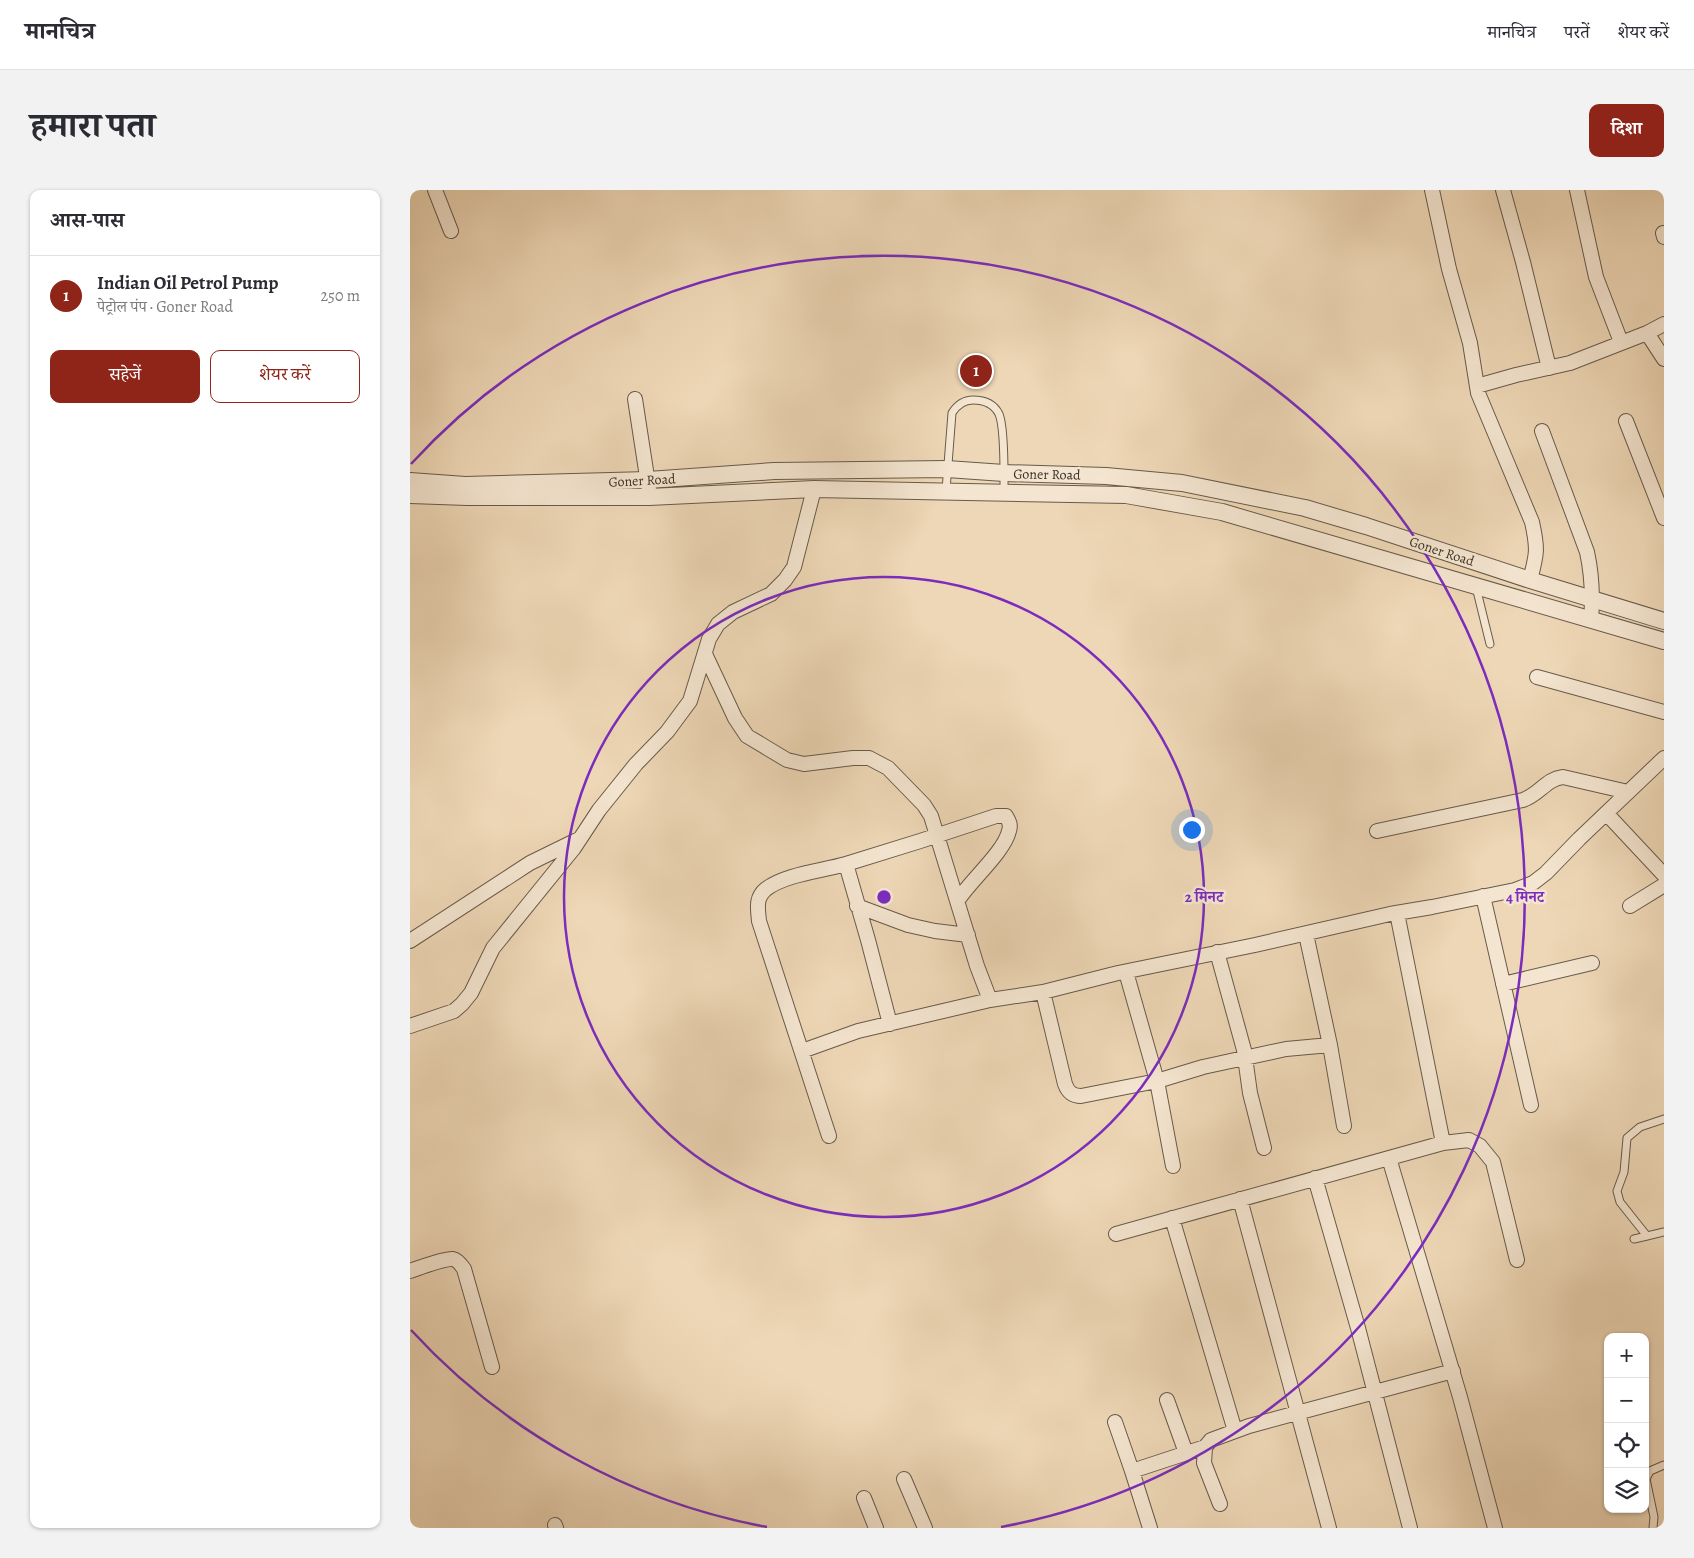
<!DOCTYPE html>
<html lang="hi">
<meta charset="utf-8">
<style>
:root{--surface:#fff;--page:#f2f2f3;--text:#2b2b33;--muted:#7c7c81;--line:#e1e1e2;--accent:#8f2418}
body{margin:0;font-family:Alegreya,"Noto Serif Devanagari",serif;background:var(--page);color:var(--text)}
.controls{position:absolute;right:15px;bottom:15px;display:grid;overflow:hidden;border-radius:10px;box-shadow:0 1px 4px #0004}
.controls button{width:45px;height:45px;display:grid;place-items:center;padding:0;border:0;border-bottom:1px solid var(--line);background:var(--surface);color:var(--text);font:25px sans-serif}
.you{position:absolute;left:781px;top:639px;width:18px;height:18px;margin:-12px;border:4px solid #fff;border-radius:50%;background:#1a73e8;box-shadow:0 0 0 8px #1a73e833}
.badge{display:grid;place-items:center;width:32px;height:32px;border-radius:50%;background:var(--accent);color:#fff;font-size:16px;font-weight:700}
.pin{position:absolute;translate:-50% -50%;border:2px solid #fff;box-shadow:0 1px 5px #0006}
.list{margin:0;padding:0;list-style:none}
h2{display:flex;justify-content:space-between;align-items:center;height:65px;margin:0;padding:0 20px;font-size:21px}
h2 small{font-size:16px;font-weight:400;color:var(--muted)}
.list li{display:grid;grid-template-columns:32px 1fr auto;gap:15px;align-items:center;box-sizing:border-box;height:80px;padding:0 20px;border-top:1px solid var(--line)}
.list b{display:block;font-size:19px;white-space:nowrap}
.list p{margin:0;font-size:16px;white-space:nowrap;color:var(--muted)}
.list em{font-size:16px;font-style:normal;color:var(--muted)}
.actions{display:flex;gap:10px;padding:15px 20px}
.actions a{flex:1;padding:11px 0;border:1px solid var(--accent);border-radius:10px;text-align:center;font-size:18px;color:var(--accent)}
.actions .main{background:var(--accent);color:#fff}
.icon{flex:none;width:28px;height:28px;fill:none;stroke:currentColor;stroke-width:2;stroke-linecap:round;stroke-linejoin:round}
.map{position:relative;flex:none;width:1254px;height:1338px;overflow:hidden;border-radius:10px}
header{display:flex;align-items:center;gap:30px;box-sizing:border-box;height:70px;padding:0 25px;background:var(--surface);border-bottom:1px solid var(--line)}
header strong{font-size:24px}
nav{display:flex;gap:28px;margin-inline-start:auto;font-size:18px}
.intro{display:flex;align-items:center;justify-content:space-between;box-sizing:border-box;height:120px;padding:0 30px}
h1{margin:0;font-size:35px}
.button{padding:12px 22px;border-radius:10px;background:var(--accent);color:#fff;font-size:18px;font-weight:700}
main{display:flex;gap:30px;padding:0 30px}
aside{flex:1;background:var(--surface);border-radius:10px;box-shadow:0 1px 4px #0004}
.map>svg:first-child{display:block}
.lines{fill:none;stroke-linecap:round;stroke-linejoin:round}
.service-casing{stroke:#685a4b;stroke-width:9}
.minor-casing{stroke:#685a4b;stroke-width:16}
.tertiary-casing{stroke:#685a4b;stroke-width:18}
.service{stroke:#f4e5d0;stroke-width:7}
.minor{stroke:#f4e5d0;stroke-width:14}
.tertiary{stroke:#f4e5d0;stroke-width:16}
.ring{fill:none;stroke:#7b2cbf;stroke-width:2.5}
.labels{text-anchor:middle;stroke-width:5;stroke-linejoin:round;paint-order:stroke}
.street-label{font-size:14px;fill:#3b3027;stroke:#f4e5d0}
.centre{fill:#7b2cbf;stroke:#f4e5d0;stroke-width:2.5}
.ring-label{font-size:15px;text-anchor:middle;font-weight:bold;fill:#7b2cbf;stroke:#f4e5d0;stroke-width:5;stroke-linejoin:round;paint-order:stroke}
</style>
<header>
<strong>मानचित्र</strong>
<nav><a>मानचित्र</a><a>परतें</a><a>शेयर करें</a></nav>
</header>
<div class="intro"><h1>हमारा पता</h1><a class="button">दिशा</a></div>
<main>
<aside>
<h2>आस-पास<small></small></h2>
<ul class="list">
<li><span class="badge">1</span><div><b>Indian Oil Petrol Pump</b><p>पेट्रोल पंप · Goner Road</p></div><em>250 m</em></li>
</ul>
<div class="actions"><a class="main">सहेजें</a><a>शेयर करें</a></div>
</aside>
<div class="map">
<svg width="1254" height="1338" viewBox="0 0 1254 1338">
<rect width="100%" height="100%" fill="#eed7b6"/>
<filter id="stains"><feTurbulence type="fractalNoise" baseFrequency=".004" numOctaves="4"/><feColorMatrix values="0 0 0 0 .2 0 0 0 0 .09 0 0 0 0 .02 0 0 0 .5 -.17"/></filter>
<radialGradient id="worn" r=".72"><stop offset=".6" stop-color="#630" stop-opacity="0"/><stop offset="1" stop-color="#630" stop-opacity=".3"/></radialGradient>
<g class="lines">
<g class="service-casing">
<path id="service" d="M536,300L542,223C547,215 553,210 563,210C574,210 584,214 589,224C595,238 594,285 594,302
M1066,397L1080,454
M1254,929L1230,937L1217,948L1214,982L1207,1001L1210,1012L1237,1046L1254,1042
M1224,1049L1237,1046
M1243,1338L1244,1327L1236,1289L1240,1281L1254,1275"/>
</g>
<g class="minor-casing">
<path id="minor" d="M25,0L41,41
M1022,0L1039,79L1060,153L1068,203L1122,332C1128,359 1127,364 1120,390
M1093,0L1113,72L1139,178
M1167,0L1186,87L1211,152
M1253,43L1254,47
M1237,143L1254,169
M1067,196L1106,185L1160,173L1237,143L1254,134
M225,209L239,300
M1216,231L1254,328
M1132,241L1177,362C1182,385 1183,406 1181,430
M295,464L325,528L337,546L377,570L394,574L443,568H459L478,578L514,615L521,626L567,776L580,810L633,802L708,783L845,755L980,724L1022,717L1105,700L1123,693L1136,683L1169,649L1254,568
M1127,487L1254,522
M1196,623L1254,685
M967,641L1113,610C1130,604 1136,589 1153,587L1218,602
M436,674L458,750L480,834
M1073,706L1121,915
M447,716L498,735L525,741L558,745
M1220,716L1254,695
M987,723L1033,953
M896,744L920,855L934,936
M0,751L120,673L169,649
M807,762L834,860L840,903L854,958
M716,782L747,891L763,976
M1093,794L1182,773
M633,802L655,894C658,902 662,906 671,906L747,891L793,877L876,859L920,855
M0,836L44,821L52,814L61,803L83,758L164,658L189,620L226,574L257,542L280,511L299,449L308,434L323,422L361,404L375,390L384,377L404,299
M392,861L448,841L580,810
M419,946L349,731C348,719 345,708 356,699C376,684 412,681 436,674C486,659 536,643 586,626H596C599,631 601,635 599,641C594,662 561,690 548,710
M979,968L1050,1207L1085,1338
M905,988L948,1138L1000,1338
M830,1009L919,1338
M762,1028L825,1241
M706,1044L1033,953L1059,950L1070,956L1083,972L1107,1070
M0,1081C9,1078 34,1068 43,1069C48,1070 51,1075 54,1079L82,1177
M757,1210L776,1263
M705,1232L722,1281
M494,1289L515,1338
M454,1308L466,1338
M810,1314L794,1273L795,1257L801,1250L839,1236L1043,1181
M145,1335L146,1338
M740,1338L722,1281L795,1257"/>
</g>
<g class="tertiary-casing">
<path id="tertiary" d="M0,291L55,295L238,290L364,281L537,279L594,283L696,286L772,293L895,318L956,336L1120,390L1254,431
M0,305L57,307H239L404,299L716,305L812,322L1254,451"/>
</g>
<use href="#service" class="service"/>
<use href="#minor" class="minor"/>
<use href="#tertiary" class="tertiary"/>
</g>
<g class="ring">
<circle cx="474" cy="707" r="320"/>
<path d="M357 1337A641 641 0 0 1 1 1140M1 274A641 641 0 1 1 591 1337"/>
</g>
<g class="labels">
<g class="street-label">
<text transform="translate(637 284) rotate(1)" y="5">Goner Road</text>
<text transform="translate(232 290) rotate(-3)" y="5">Goner Road</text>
<text transform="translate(1032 361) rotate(18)" y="5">Goner Road</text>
</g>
</g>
<circle cx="474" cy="707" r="8" class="centre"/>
<g class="ring-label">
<text x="794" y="712">2 मिनट</text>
<text x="1115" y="712">4 मिनट</text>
</g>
<rect width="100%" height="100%" filter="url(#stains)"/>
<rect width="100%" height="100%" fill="url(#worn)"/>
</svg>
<div class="controls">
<button>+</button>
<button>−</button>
<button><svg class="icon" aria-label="locate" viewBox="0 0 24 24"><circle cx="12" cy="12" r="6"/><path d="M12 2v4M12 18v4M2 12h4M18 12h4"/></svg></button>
<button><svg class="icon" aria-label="layers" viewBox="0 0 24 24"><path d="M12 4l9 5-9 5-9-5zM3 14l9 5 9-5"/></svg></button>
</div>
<div class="you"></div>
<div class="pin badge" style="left:566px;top:181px">1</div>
</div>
</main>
